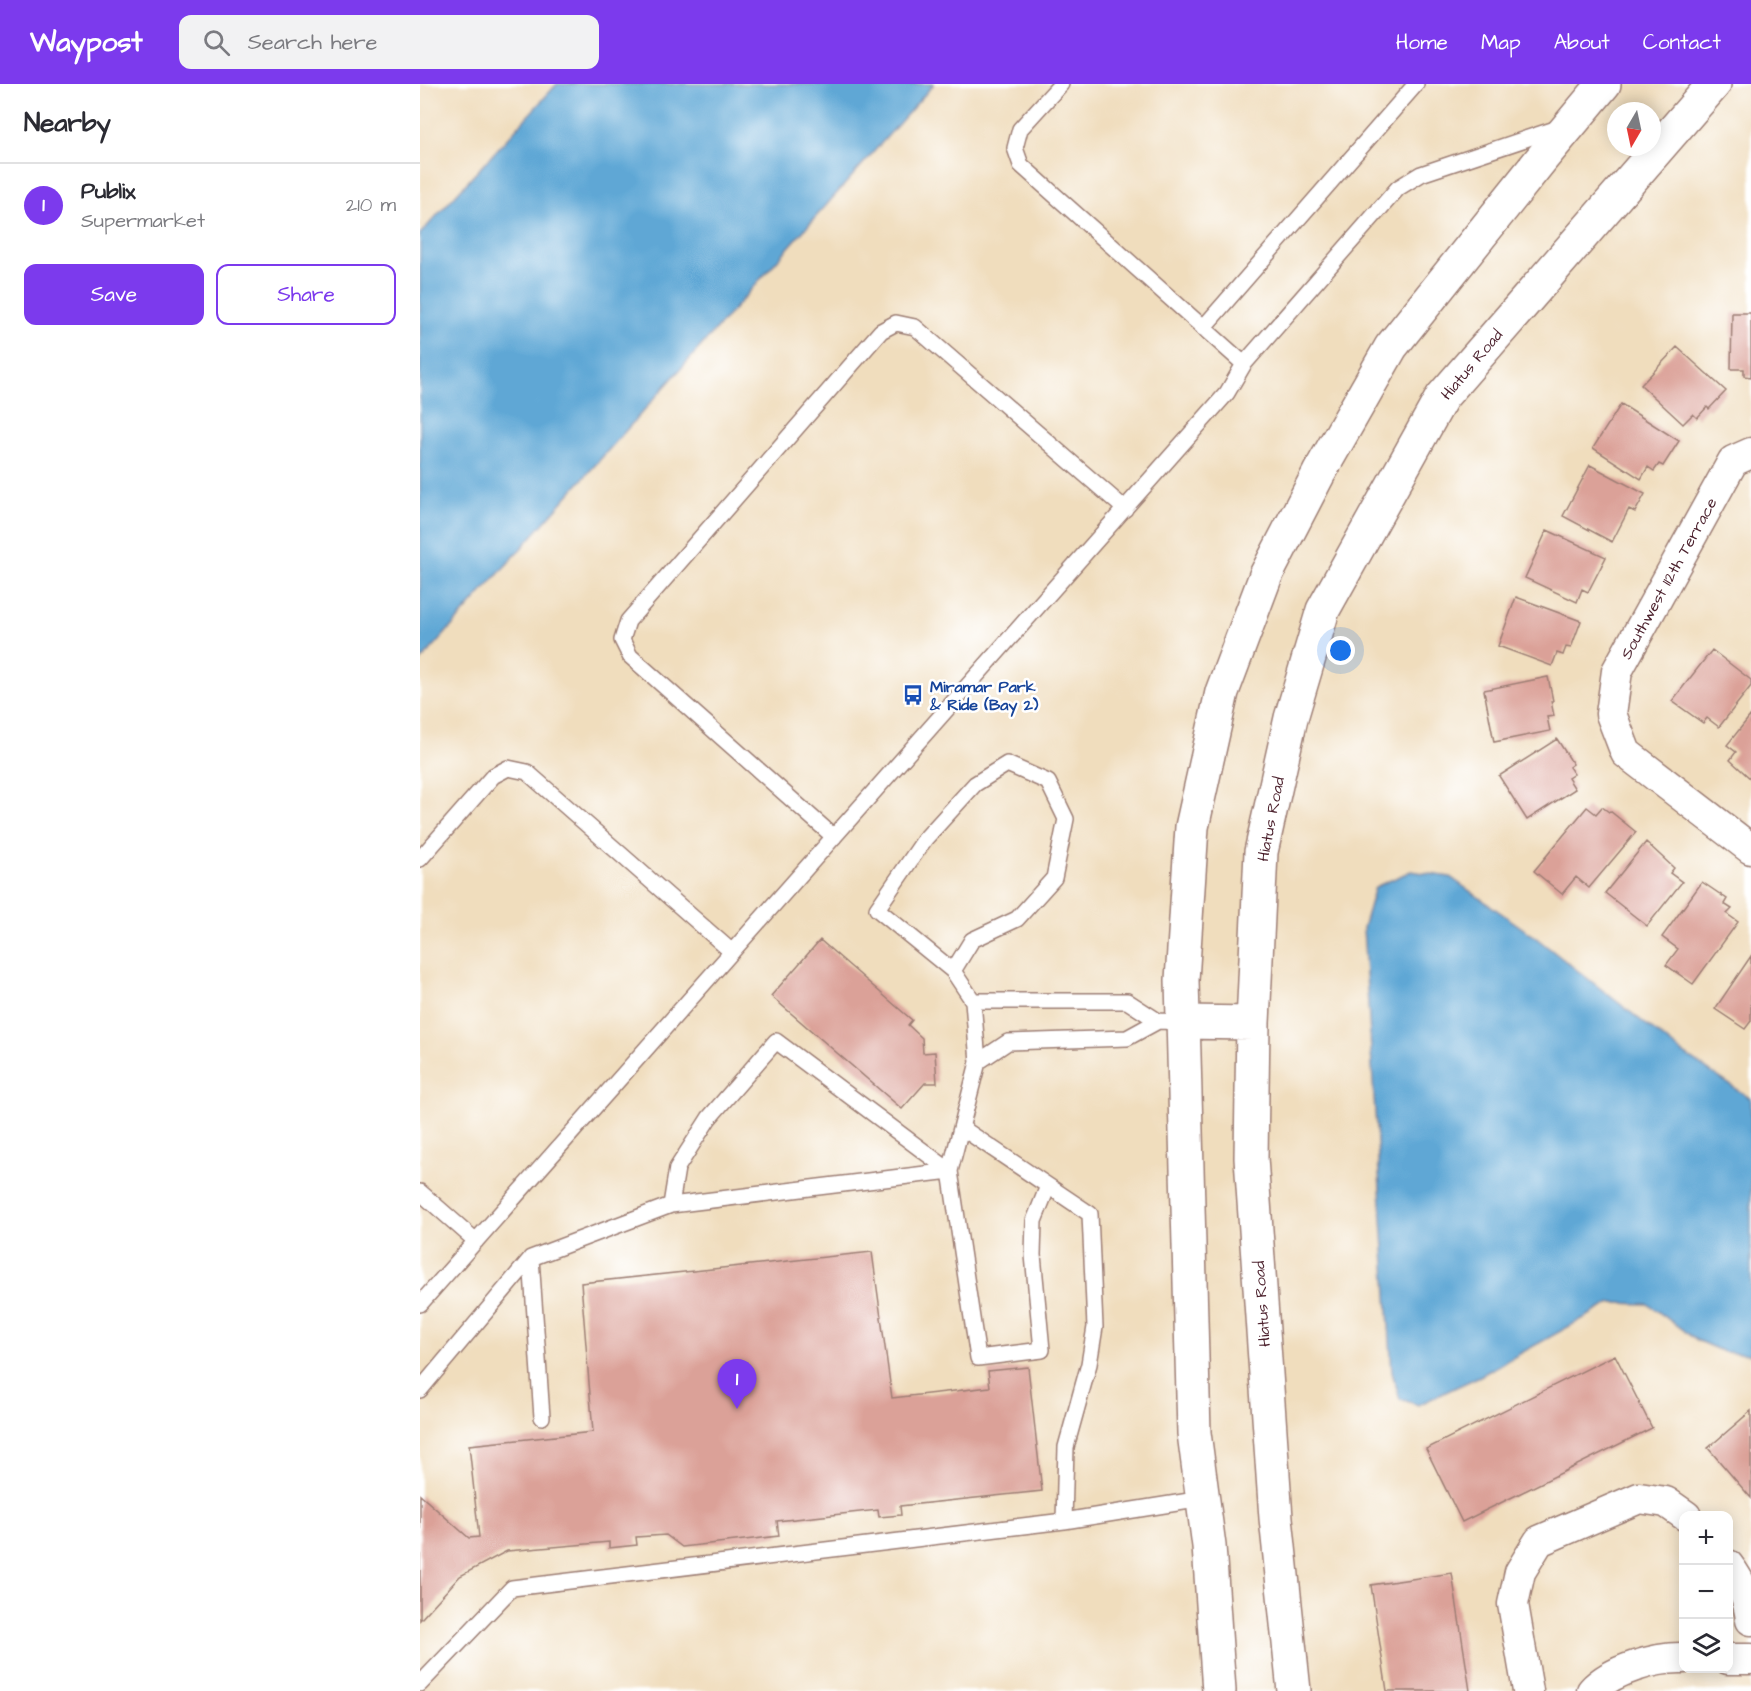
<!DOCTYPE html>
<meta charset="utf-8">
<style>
:root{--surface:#fff;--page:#f2f2f3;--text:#2b2b33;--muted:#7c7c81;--line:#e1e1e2;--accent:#7c3aed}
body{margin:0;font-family:"Architects Daughter",sans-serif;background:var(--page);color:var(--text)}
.controls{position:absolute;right:18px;bottom:18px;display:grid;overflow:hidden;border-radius:12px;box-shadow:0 3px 15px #0003}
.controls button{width:54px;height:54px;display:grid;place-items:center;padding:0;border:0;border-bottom:2px solid var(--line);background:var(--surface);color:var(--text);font:30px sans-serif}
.compass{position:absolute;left:1187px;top:18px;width:54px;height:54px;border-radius:50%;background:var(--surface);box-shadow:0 3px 15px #0003;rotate:189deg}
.you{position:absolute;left:921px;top:567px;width:21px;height:21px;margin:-15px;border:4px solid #fff;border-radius:50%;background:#1a73e8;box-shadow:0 0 0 9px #1a73e833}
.badge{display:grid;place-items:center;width:39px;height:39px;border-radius:50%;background:var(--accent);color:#fff;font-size:20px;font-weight:700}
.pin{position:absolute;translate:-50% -50px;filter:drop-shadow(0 2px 3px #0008)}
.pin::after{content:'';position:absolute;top:32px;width:21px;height:18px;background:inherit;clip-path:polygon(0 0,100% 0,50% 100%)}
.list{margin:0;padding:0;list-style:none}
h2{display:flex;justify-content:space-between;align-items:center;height:78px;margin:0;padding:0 24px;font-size:26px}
h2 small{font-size:20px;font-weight:400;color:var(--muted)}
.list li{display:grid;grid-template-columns:39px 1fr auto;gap:18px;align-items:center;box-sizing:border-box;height:84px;padding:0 24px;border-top:2px solid var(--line)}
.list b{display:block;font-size:22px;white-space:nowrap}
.list p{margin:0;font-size:20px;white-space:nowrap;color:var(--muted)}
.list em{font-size:20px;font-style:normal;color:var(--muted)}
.actions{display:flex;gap:12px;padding:18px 24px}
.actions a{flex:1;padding:14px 0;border:2px solid var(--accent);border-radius:12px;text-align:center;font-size:21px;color:var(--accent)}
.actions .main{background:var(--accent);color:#fff}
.icon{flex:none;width:33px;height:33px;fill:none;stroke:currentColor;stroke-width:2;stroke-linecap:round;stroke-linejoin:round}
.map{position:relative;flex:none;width:1331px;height:1607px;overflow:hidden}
header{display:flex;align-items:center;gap:36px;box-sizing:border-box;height:84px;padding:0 30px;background:var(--accent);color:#fff}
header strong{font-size:28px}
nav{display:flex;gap:33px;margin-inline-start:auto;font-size:21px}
.search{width:420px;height:54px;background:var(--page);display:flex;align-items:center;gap:15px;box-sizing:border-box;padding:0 21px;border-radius:12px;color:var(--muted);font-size:22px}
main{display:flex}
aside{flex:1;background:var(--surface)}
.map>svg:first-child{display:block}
.water{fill:#5ea7d5;stroke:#546380;stroke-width:1.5}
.building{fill:#dba198}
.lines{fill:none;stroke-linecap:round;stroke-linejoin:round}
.service-casing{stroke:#9d7e74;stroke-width:18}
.minor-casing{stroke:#9d7e74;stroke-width:33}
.secondary-casing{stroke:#9d7e74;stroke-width:36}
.service{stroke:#fff;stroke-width:15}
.minor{stroke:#fff;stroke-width:30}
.secondary{stroke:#fff;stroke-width:33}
.labels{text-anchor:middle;stroke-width:5;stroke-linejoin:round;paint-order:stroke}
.street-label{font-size:16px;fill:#4a1f2b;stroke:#fff}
.transit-label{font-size:16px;font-weight:bold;fill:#164399;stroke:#fff;text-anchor:start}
</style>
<header>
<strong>Waypost</strong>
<div class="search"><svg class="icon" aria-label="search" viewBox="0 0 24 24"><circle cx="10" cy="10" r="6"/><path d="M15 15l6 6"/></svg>Search here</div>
<nav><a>Home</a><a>Map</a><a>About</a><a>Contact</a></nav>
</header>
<main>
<aside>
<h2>Nearby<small></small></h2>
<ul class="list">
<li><span class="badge">1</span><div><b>Publix</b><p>Supermarket</p></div><em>210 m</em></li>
</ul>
<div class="actions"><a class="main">Save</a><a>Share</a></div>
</aside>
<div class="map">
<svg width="1331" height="1607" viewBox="0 0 1331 1607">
<rect width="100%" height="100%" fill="#fff"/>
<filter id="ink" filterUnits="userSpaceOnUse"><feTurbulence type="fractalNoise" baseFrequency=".0167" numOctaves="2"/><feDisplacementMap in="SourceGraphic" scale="12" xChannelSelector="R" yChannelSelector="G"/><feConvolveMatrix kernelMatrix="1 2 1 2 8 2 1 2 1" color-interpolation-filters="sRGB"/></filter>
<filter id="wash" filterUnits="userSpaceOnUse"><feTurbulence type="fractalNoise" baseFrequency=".008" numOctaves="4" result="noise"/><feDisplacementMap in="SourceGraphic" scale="24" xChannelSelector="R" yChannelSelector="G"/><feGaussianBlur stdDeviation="1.35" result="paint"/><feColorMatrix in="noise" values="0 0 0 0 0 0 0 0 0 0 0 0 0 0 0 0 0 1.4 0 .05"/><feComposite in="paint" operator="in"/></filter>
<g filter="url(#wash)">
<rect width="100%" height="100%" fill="#f0ddbd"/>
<path class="water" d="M137,0H514L0,578V150Z
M991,787L1030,793L1115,853L1261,968L1331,1015V1270L1304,1268L1276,1256L1228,1220L1191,1219L1060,1292L998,1321L980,1315L972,1288L943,844L955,803Z"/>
<g id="blocks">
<path class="building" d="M1312,229H1331V293L1324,292V285H1311Z
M1257,263L1306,307L1289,325L1287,323L1277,334L1273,330L1263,340L1221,301Z
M1201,320L1259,357L1243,382L1239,380L1234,387L1228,383L1221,395L1173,364Z
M1170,381L1225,410L1215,428L1209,425L1192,458L1143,432Z
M1127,446L1186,473L1168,508L1162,505L1157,518L1105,494Z
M1096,513L1161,537L1151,564L1146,563L1143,571L1137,569L1132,582L1078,562Z
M1292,566L1331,596V602L1299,643L1287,634L1283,639L1252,617Z
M1128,593L1133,617H1131L1134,632L1127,633L1130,647L1074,658L1064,606Z
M1331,631V695L1310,676L1316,668L1307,661Z
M1137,655L1153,680L1149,683L1154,690L1148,694L1155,705L1107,736L1079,692Z
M1167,723L1176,730L1182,723L1189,728L1190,727L1216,748L1169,804L1156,793L1142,810L1114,787Z
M1226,758L1254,784L1250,789L1262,798L1227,842L1185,809Z
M1282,798L1307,815L1304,820L1312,825L1307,830L1318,838L1273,900L1246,881L1258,865L1242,853Z
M400,856L492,936L488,941L502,954L503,969L515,968L517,999H505L482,1025L351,912Z
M1331,872V937L1325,945L1295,925Z
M452,1168L472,1314L570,1303L568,1287L608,1283L622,1407L480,1422L481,1431L459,1433L458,1426L357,1437L359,1452L262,1463L246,1451L216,1453L217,1461L189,1464V1458L87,1467L40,1492L0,1536V1411L49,1454L59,1453L49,1361L173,1348L161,1199Z
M1195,1271L1232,1344L1042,1438L1006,1365Z
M1331,1327V1414L1288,1364Z
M1032,1489L1050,1607H967L951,1501Z"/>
</g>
</g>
<g filter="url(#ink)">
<use href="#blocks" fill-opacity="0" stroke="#9d7e74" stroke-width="1.5"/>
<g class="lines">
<g class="service-casing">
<path id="service" d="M641,0L600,45L595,64L601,81L824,280
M783,244L996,0
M414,753L210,572L202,556L208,537L461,247L476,239L495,243L705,425
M0,775L73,692L88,684L107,688L312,868
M533,887L552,856L597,835L634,794L646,735L628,698L587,680L555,700L505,755L457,825L533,887L553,917L558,978L530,1087L558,1274L622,1266L613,1171L614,1137L628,1102
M553,917H707L738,937L763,938
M356,957L530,1087L251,1121L257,1084L289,1034Z
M558,978L588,958L707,954L738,937
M542,1044L670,1130L675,1243L669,1280L646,1363L644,1437
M0,1108L56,1157
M0,1220L807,309L824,280L978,104L1001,90L1138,44
M0,1306L111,1174
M122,1333L111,1174L251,1121
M0,1600L92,1504L644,1437L782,1415"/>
</g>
<g class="minor-casing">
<path id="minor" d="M1331,369L1313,377L1197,587L1191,630L1206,669L1331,765
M1308,1481C1321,1498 1329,1515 1331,1536
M1308,1575H1331
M1108,1607L1093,1520L1100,1488L1119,1457L1219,1414L1246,1418L1266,1432
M1172,1607C1191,1586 1236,1573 1264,1574"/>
</g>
<g class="secondary-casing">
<path id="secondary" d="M763,938L833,939
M799,1607L789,1462L774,1349L762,896L772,743L802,608L846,491L899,389L971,263L1123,73L1184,0
M874,1607L856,1434L831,1074L833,939L841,768L871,634L903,526L1022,313L1294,0"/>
</g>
<use href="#service" class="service"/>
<use href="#minor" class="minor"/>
<use href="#secondary" class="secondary"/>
</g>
</g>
<defs>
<g id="bus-bare" transform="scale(1.62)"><path d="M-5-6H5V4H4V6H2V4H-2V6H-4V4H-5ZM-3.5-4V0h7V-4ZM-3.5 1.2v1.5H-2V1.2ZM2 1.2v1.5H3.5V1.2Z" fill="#1a4fb4" stroke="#fff" stroke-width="2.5" paint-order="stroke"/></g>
</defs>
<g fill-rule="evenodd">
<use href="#bus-bare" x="493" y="611"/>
</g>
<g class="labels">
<g class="street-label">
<text transform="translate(1051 280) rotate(-50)" y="6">Hiatus Road</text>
<text transform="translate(1248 494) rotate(-61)" y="6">Southwest 112th Terrace</text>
<text transform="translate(850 735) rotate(-79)" y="6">Hiatus Road</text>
<text transform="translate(841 1220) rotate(-94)" y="6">Hiatus Road</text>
</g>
<g class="transit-label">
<text x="510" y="608">Miramar Park<tspan x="510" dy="18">&amp; Ride (Bay 2)</tspan></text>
</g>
</g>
</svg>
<div class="controls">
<button>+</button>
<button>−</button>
<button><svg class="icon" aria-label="layers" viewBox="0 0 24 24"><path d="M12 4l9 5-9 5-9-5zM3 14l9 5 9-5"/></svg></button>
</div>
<svg class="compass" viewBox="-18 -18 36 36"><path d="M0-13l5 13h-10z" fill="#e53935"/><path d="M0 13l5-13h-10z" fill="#7c7c81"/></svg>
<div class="you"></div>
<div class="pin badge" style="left:317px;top:1325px">1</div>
</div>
</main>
